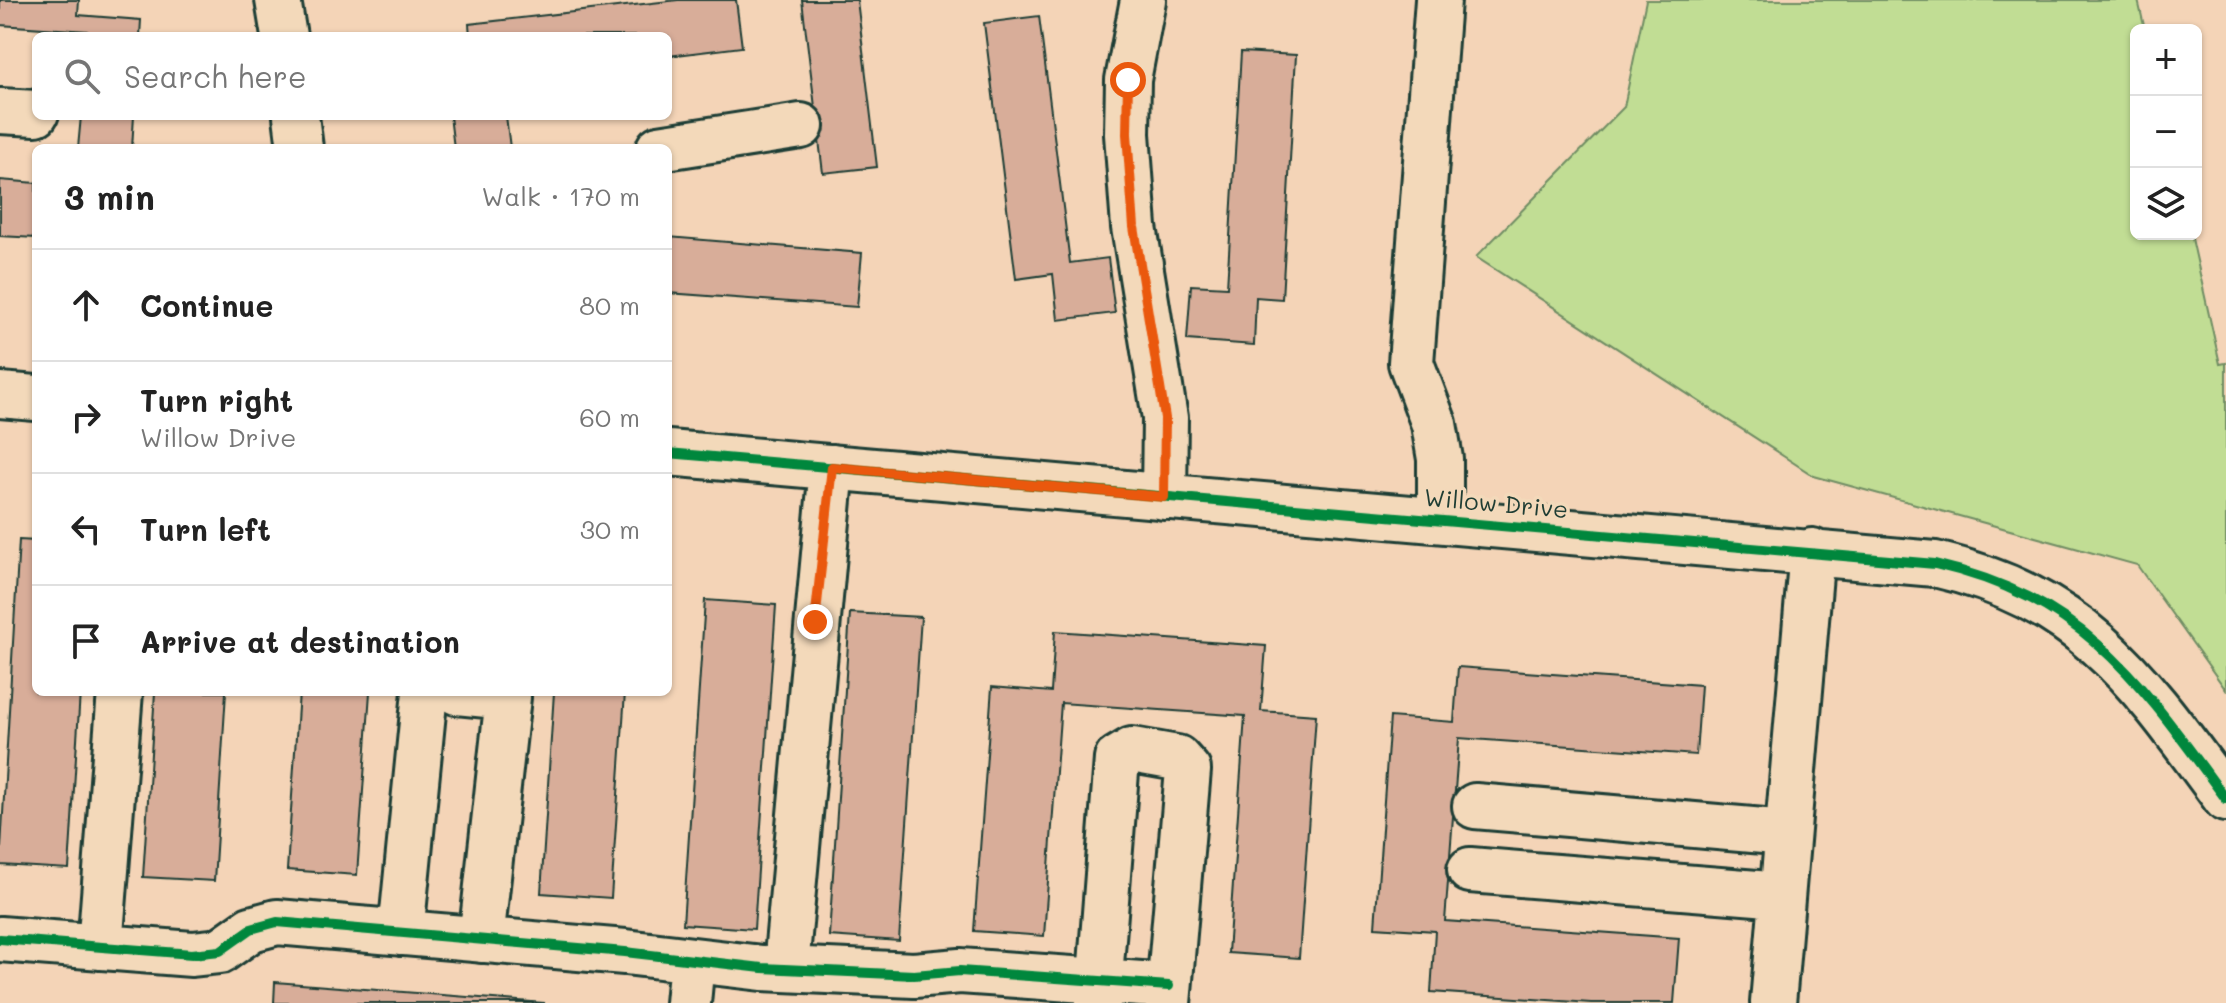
<!DOCTYPE html>
<meta charset="utf-8">
<style>
:root{--surface:#fff;--page:#f2f2f2;--text:#222;--muted:#767676;--line:#e0e0e0}
body{margin:0;font-family:Mali,sans-serif;background:var(--page);color:var(--text)}
.controls{position:absolute;right:24px;top:24px;display:grid;overflow:hidden;border-radius:12px;box-shadow:0 2px 6px #0004}
.controls button{width:72px;height:72px;display:grid;place-items:center;padding:0;border:0;border-bottom:2px solid var(--line);background:var(--surface);color:var(--text);font:40px sans-serif}
.stop{position:absolute;width:24px;height:24px;margin:-18px;border:6px solid #ea580c;border-radius:50%;background:#fff}
.stop.end{background:#ea580c;border-color:#fff;box-shadow:0 2px 8px #0008}
.list{margin:0;padding:0;list-style:none}
h2{display:flex;justify-content:space-between;align-items:center;height:104px;margin:0;padding:0 32px;font-size:34px}
h2 small{font-size:26px;font-weight:400;color:var(--muted)}
.list li{display:grid;grid-template-columns:52px 1fr auto;gap:24px;align-items:center;box-sizing:border-box;height:112px;padding:0 32px;border-top:2px solid var(--line)}
.list b{display:block;font-size:30px;white-space:nowrap}
.list p{margin:0;font-size:26px;white-space:nowrap;color:var(--muted)}
.list em{font-size:26px;font-style:normal;color:var(--muted)}
.icon{flex:none;width:44px;height:44px;fill:none;stroke:currentColor;stroke-width:2;stroke-linecap:round;stroke-linejoin:round}
.map{position:relative;flex:none;width:2226px;height:1003px;overflow:hidden}
.search{position:absolute;background:var(--surface);box-shadow:0 2px 6px #0004;left:32px;top:32px;width:640px;height:88px;display:flex;align-items:center;gap:20px;box-sizing:border-box;padding:0 28px;border-radius:12px;color:var(--muted);font-size:30px}
.panel{position:absolute;background:var(--surface);box-shadow:0 2px 6px #0004;left:32px;top:144px;width:640px;height:552px;border-radius:12px}
.map>svg:first-child{display:block}
.green{fill:#c1dd94;stroke:#708d64;stroke-width:2}
.building{fill:#d8ad99;stroke:#1f3d34;stroke-width:2}
.lines{fill:none;stroke-linecap:round;stroke-linejoin:round}
.minor-casing{stroke:#1f3d34;stroke-width:50}
.minor{stroke:#f3d9ba;stroke-width:44}
.cycleway-casing{stroke:#f3d9ba;stroke-width:15}
.cycleway{stroke:#00873e;stroke-width:10}
.route{stroke:#ea580c;stroke-width:10}
.labels{text-anchor:middle;stroke-width:7;stroke-linejoin:round;paint-order:stroke}
.street-label{font-size:24px;fill:#1f3d34;stroke:#f3d9ba}
</style>
<div class="map">
<svg width="2226" height="1003" viewBox="0 0 2226 1003">
<rect width="100%" height="100%" fill="#f4d4b7"/>
<filter id="ink" filterUnits="userSpaceOnUse"><feTurbulence type="fractalNoise" baseFrequency=".0125" numOctaves="2"/><feDisplacementMap in="SourceGraphic" scale="16" xChannelSelector="R" yChannelSelector="G"/><feConvolveMatrix kernelMatrix="1 2 1 2 8 2 1 2 1" color-interpolation-filters="sRGB"/></filter>
<g filter="url(#ink)">
<path class="green" d="M1646,0H2138L2145,30H2136V234H2191L2220,364L2226,363V690L2137,565L1814,476L1476,257L1624,107Z"/>
<path class="building" d="M0,0H79L78,15L141,20L140,36H86L87,31L0,25Z
M678,0H736L742,47L668,56V36H470L469,24Z
M802,0H857L877,167L823,173Z
M1039,16L1070,263L1108,258L1115,313L1058,320L1053,274L1016,279L984,23Z
M1241,52L1296,55L1282,299L1256,297L1254,345L1187,340L1191,285L1227,287Z
M81,116H134L132,148H78Z
M450,116H506L510,148H454Z
M0,180L36,183V238L0,236Z
M668,237L862,253L857,307L668,293Z
M19,540L36,541V692H80L69,869L0,865Z
M705,600L776,605L754,929L683,924Z
M850,613L921,617L899,941L829,936Z
M1055,631L1266,646L1261,711L1316,715L1299,958L1228,953L1245,716L1061,703L1044,936L974,931L992,687L1051,692Z
M1458,667L1701,685L1696,755L1459,738L1445,921L1679,938L1674,1003H1591L1431,992L1435,931L1375,927L1390,717L1454,722Z
M155,692H226L214,881L143,877Z
M299,692H370L357,875L287,870Z
M554,692H625L611,898L541,893Z
M275,982L545,1003H274Z"/>
<g class="lines">
<g class="minor-casing">
<path id="minor" d="M278,0L284,36
M1143,0L1128,80L1127,134L1134,227L1165,418L1164,497
M1438,0L1411,363L1434,424L1440,459V520
M0,111L36,113
M296,116L300,148
M659,148L801,126
M0,395L36,398
M668,453L1935,564C2086,599 2140,682 2226,799
M457,692L508,697L481,940
M1475,806L1787,833
M1470,870L1782,895
M401,933L425,692
M0,939L192,954L220,951L251,929L277,922L625,952L762,968L914,975L960,971L1169,986
M100,947L120,692
M786,967L832,467
M688,1003L692,961
M1098,1003L1117,759L1132,750L1177,758L1188,770L1168,1003
M1773,1003L1812,551"/>
</g>
<use href="#minor" class="minor"/>
<g class="cycleway-casing">
<path id="cycleway" d="M668,453L1935,564C2086,599 2140,682 2226,799
M0,939L192,954L220,951L251,929L277,922L625,952L762,968L914,975L960,971L1169,986"/>
</g>
<use href="#cycleway" class="cycleway"/>
</g>
</g>
<g class="lines" filter="url(#ink)">
<path class="route" d="M815,622L832,467L1164,497L1165,418L1134,227L1127,134L1128,80"/>
</g>
<g class="labels">
<g class="street-label">
<text transform="translate(1496 504) rotate(5)" y="8">Willow Drive</text>
</g>
</g>
</svg>
<div class="controls">
<button>+</button>
<button>−</button>
<button><svg class="icon" aria-label="layers" viewBox="0 0 24 24"><path d="M12 4l9 5-9 5-9-5zM3 14l9 5 9-5"/></svg></button>
</div>
<div class="stop" style="left:1128px;top:80px"></div>
<div class="stop end" style="left:815px;top:622px"></div>
<div class="search"><svg class="icon" aria-label="search" viewBox="0 0 24 24"><circle cx="10" cy="10" r="6"/><path d="M15 15l6 6"/></svg>Search here</div>
<section class="panel">
<h2>3 min<small>Walk · 170 m</small></h2>
<ul class="list">
<li><svg class="icon" aria-label="ahead" viewBox="0 0 24 24"><path d="M12 20V5M6 11l6-6 6 6"/></svg><div><b>Continue</b></div><em>80 m</em></li>
<li><svg class="icon" aria-label="right" viewBox="0 0 24 24"><path d="M7 20v-9h11M14 6l5 5-5 5"/></svg><div><b>Turn right</b><p>Willow Drive</p></div><em>60 m</em></li>
<li><svg class="icon" aria-label="left" viewBox="0 0 24 24"><path d="M17 20v-9H6M10 6l-5 5 5 5"/></svg><div><b>Turn left</b></div><em>30 m</em></li>
<li><svg class="icon" aria-label="arrive" viewBox="0 0 24 24"><path d="M6 21V4h12l-3 4 3 4H6"/></svg><div><b>Arrive at destination</b></div></li>
</ul>
</section>
</div>
